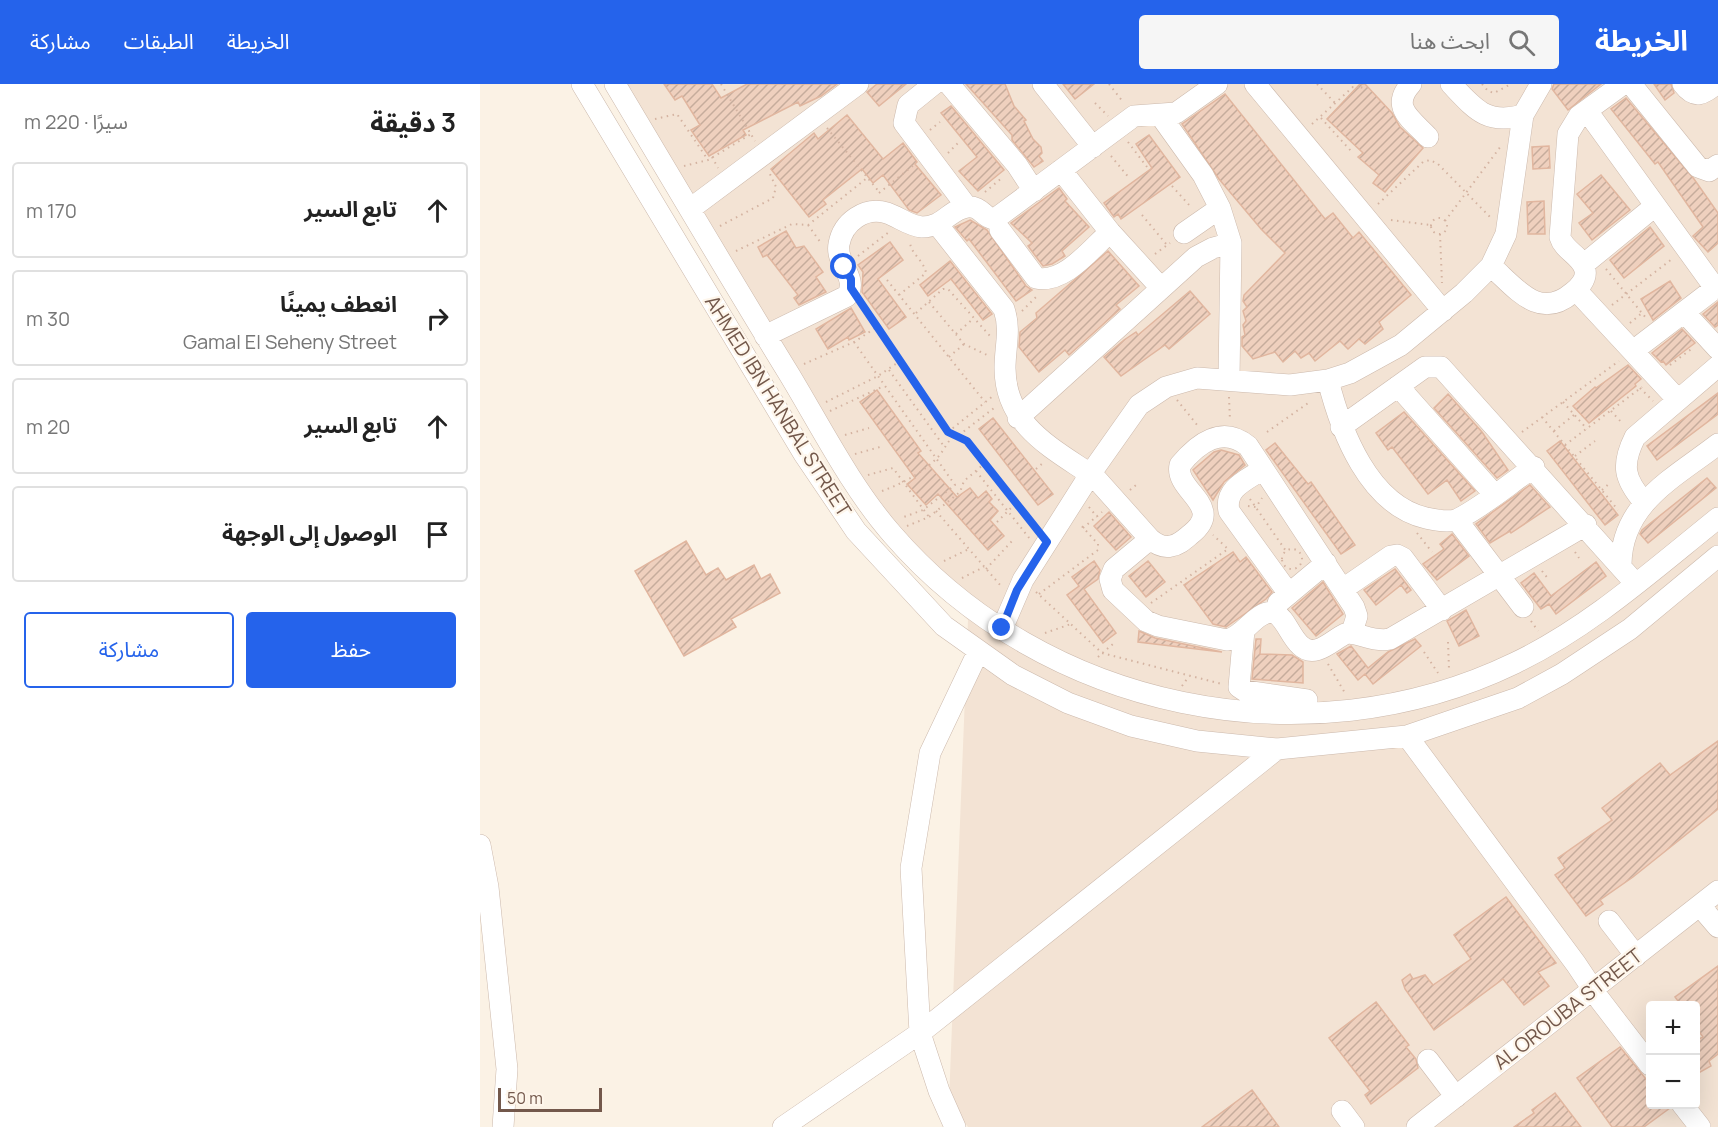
<!DOCTYPE html>
<html lang="ar">
<meta charset="utf-8">
<style>
:root{--surface:#fff;--page:#f6f6f6;--text:#222;--muted:#767676;--line:#e0e0e0;--accent:#2563eb}
body{margin:0;font-family:Manrope,"Noto Sans Arabic",sans-serif;background:var(--page);color:var(--text);direction:rtl}
.controls{position:absolute;right:18px;bottom:18px;display:grid;overflow:hidden;border-radius:6px;box-shadow:0 6px 24px #0002}
.controls button{width:54px;height:54px;display:grid;place-items:center;padding:0;border:0;border-bottom:2px solid var(--line);background:var(--surface);color:var(--text);font:30px sans-serif}
.scale{position:absolute;left:18px;bottom:15px;width:104px;box-sizing:border-box;padding-left:6px;border:3px solid #73584b;border-top:0;font-size:16px;line-height:21px;white-space:nowrap;color:#73584b;-webkit-text-stroke:4px #fef6eb;paint-order:stroke}
.stop{position:absolute;width:18px;height:18px;margin:-14px;border:4px solid #2563eb;border-radius:50%;background:#fff}
.stop.end{background:#2563eb;border-color:#fff;box-shadow:0 2px 6px #0008}
.list{margin:0;padding:0;list-style:none}
h2{display:flex;justify-content:space-between;align-items:center;height:78px;margin:0;padding:0 24px;font-size:26px}
h2 small{font-size:20px;font-weight:400;color:var(--muted)}
.list li{display:grid;grid-template-columns:39px 1fr auto;gap:18px;align-items:center;box-sizing:border-box;height:96px;margin:0 12px 12px;padding:0 12px;border:2px solid var(--line);border-radius:6px}
.list b{display:block;font-size:22px;white-space:nowrap}
.list p{margin:0;font-size:20px;white-space:nowrap;color:var(--muted)}
.list em{font-size:20px;font-style:normal;color:var(--muted)}
.actions{display:flex;gap:12px;padding:18px 24px}
.actions a{flex:1;padding:14px 0;border:2px solid var(--accent);border-radius:6px;text-align:center;font-size:21px;color:var(--accent)}
.actions .main{background:var(--accent);color:#fff}
.icon{flex:none;width:33px;height:33px;fill:none;stroke:currentColor;stroke-width:2;stroke-linecap:round;stroke-linejoin:round}
.map{position:relative;flex:none;width:1238px;height:1043px;overflow:hidden;direction:ltr}
header{display:flex;align-items:center;gap:36px;box-sizing:border-box;height:84px;padding:0 30px;background:var(--accent);color:#fff}
header strong{font-size:28px}
nav{display:flex;gap:33px;margin-inline-start:auto;font-size:21px}
.search{width:420px;height:54px;background:var(--page);display:flex;align-items:center;gap:15px;box-sizing:border-box;padding:0 21px;border-radius:6px;color:var(--muted);font-size:22px}
main{display:flex}
aside{flex:1;background:var(--surface)}
.map>svg:first-child{display:block}
.residential{fill:#f3e3d4;fill-rule:evenodd}
.building{fill:url(#building-hatch);stroke:#e1b69f;stroke-width:1.5}
.lines{fill:none;stroke-linecap:round;stroke-linejoin:round}
.minor-casing{stroke:#ccb9ac;stroke-width:22}
.path{stroke:#d4b3a1;stroke-width:2;stroke-dasharray:1.5 4.5;stroke-linecap:butt}
.minor{stroke:#fff;stroke-width:21}
.route{stroke:#2563eb;stroke-width:8}
.labels{text-anchor:middle;stroke-width:4.5;stroke-linejoin:round;paint-order:stroke}
.street-label{font-size:20px;fill:#73584b;stroke:#fef6eb}
</style>
<header>
<strong>الخريطة</strong>
<div class="search"><svg class="icon" aria-label="search" viewBox="0 0 24 24"><circle cx="10" cy="10" r="6"/><path d="M15 15l6 6"/></svg>ابحث هنا</div>
<nav><a>الخريطة</a><a>الطبقات</a><a>مشاركة</a></nav>
</header>
<main>
<div class="map">
<svg width="1238" height="1043" viewBox="0 0 1238 1043">
<defs>
<pattern id="building-hatch" width="6" height="6" patternUnits="userSpaceOnUse" patternTransform="scale(1.5)"><rect width="6" height="6" fill="#efd0be"/><path d="M-1 1l2-2M0 6l6-6M5 7l2-2" fill="none" stroke="#c6ac9c"/></pattern>
</defs>
<rect width="100%" height="100%" fill="#fbf2e5"/>
<path class="residential" d="M126,0H1238V1043H488L469,1017L488,536L430,482ZM1170,922H1216V1020H1170Z"/>
<path class="building" d="M184,0H232L241,14L267,0H357L341,12L320,22L318,18L263,46L266,51L229,72L211,46L220,41L202,12L195,16Z
M397,0H426L399,22L387,8Z
M486,0H525L534,22L546,36L544,37L553,55L561,63L562,69L559,72L563,77L554,83L532,56V51Z
M583,0H614L595,15Z
M880,0H885L912,29L920,43L943,64L905,108L893,99L899,91L878,73L883,69L847,35Z
M1074,0H1121L1088,26L1072,5Z
M1174,0H1191L1194,9L1185,16Z
M745,10L845,135L853,129L873,154L879,148L931,211L899,238L903,245L885,260L879,255L868,265L860,257L835,277L829,269L821,274L815,267L803,278L795,268L773,275L762,262V253L765,251L763,241L766,237L763,227L767,223L763,217L764,211L805,169L781,145L739,95L702,40Z
M1146,14L1214,95L1238,129V159L1228,168L1213,152L1223,143L1178,78L1175,80L1131,25Z
M471,22L524,86L498,107L479,87L497,73L461,29Z
M367,31L403,75L423,59L437,78L435,80L461,111L437,129L429,126L403,91L393,99L382,85L343,116L346,120L329,133L291,85L334,49L338,55Z
M669,51L700,93L641,135L638,130L634,133L624,119L672,84L656,60Z
M1069,62L1070,84L1053,85L1052,63Z
M1121,91L1150,126L1112,156L1099,139L1113,129L1097,110Z
M579,104L587,115L585,117L609,143L582,167L585,172L572,180L563,182L548,162L552,159L531,139Z
M1064,117L1065,150H1048L1047,118Z
M490,136L507,146L546,202L552,206L536,217L489,155L487,157L475,143Z
M1170,143L1184,162L1144,194L1130,176Z
M306,147L316,164L324,162L343,188L336,193L346,208L319,221L314,214L318,211L287,171L283,173L278,163Z
M410,158L423,176L398,195L426,233L409,245L382,208L383,188L378,181Z
M628,167L659,202L636,221L640,225L589,271L585,266L559,288L539,263L540,248L557,234L556,229Z
M470,177L512,230L503,236L471,195L448,212L440,201Z
M1190,197L1201,214L1173,236L1161,215Z
M710,207L730,230L689,265L685,261L641,292L624,273L644,256L656,248L658,251Z
M1238,218V241L1235,243L1223,230Z
M371,224L385,248L369,256L368,253L348,265L336,245Z
M1202,245L1215,259L1186,281L1183,277L1181,278L1172,269Z
M1148,281L1161,295L1155,300L1156,302L1109,339L1093,322L1115,303L1116,304Z
M397,306L441,367L438,369L477,413L490,404L498,414L506,407L512,415L509,418L518,427L510,436L524,452L508,466L458,410L446,421L427,400L435,394L380,318Z
M1238,309V330L1177,376L1167,362Z
M968,310L1002,348L1028,386L1017,394L954,324Z
M924,328L995,407L981,417L967,396L948,410L912,363L908,366L896,349Z
M513,334L573,410L558,421L499,345Z
M1080,357L1138,431L1125,441L1067,367Z
M795,359L828,400L831,398L875,461L861,470L786,366Z
M741,366L759,371L765,381L744,398L733,416L713,386L734,368Z
M1227,394L1236,404L1168,459L1160,450L1162,446Z
M1050,401L1070,423L1031,449L1030,447L1010,459L996,440Z
M629,428L651,453L636,466L614,442Z
M972,450L989,472L957,496L943,480L964,465L960,460Z
M206,457L226,491L238,484L246,496L274,481L281,495L290,490L300,509L251,535L256,543L204,572L155,487Z
M753,468L760,478L766,473L792,508L786,515L746,543L733,540L704,501Z
M614,477L620,486L618,495L604,505L636,549L623,559L587,511L599,502L592,493Z
M668,477L685,498L666,513L649,492Z
M1116,478L1126,492L1076,530L1069,520L1061,525L1041,499L1054,489L1071,512Z
M915,485L931,506L927,509L921,501L896,521L884,506Z
M843,498L863,530L836,552L812,524Z
M986,526L999,552L979,562L967,537Z
M659,547L675,554L742,568L658,558Z
M776,555H781L780,570L812,571L823,578V599L772,595Z
M935,555L941,562L893,600L885,590L878,596L857,570L871,562L888,584L908,568Z
M1238,657V725L1153,793L1120,816L1123,820L1106,832L1075,791L1085,784L1078,774L1132,736L1122,724L1180,679L1190,691Z
M1026,813L1076,879L1058,888L1069,902L1044,921L1023,895L954,946L925,905L922,896L930,890L933,895L945,891L953,901L991,875L974,851Z
M1238,882V970L1229,977L1231,982L1215,991V957L1223,953L1215,942V921H1201L1195,913Z
M896,918L929,961L926,963L936,975L938,984L891,1020L885,1011L890,1007L849,954Z
M1140,963L1170,1000V1020H1189L1190,1024L1164,1043H1132L1097,994Z
M772,1006L799,1043H722Z
M1075,1009L1101,1043H1034L1054,1029L1052,1026Z"/>
<g class="lines">
<g class="minor-casing">
<path id="minor" d="M102,0L324,370L376,447L464,542L533,591L588,619L651,642L717,657L797,665L927,652L1038,614L1082,590L1150,545L1238,472
M135,0C193,97 250,194 309,290C341,343 371,403 412,450C564,626 826,680 1035,579C1110,543 1173,486 1238,434
M454,0L428,21L424,39L487,123
M469,0L537,81L554,107
M563,0L613,63
M775,0L963,227
M931,0C910,23 931,35 948,53
M971,0C995,25 1006,41 1043,31
M1151,0L1218,83L1229,87L1238,81
M1203,0C1215,16 1223,10 1236,0
M1107,27L1235,204
M680,31L723,91L740,124L751,159L749,295
M581,86L630,148L681,204
M210,125L378,0
M457,140L524,225C531,246 525,263 525,284C525,340 570,363 610,390
M520,146L556,194C584,200 610,166 630,148
M704,149L740,124
M1103,181L1175,122
M1011,182C1036,204 1059,237 1092,209C1099,204 1107,195 1105,186C1102,172 1084,167 1080,153L1088,50L1099,32L1143,0
M1096,206L1198,316
M1204,228L1238,265
M285,252L367,212C379,193 355,180 359,160C363,138 385,122 407,129C419,133 429,142 442,143C464,143 470,125 487,123C501,121 504,135 515,135L654,32L696,29L737,0
M1153,267L1238,202
M848,296C861,348 889,421 946,434C956,436 969,439 978,435C1004,422 1029,400 1054,383
M918,302L1014,410
M538,334L716,173L733,164L751,159
M861,343L945,283H961L1156,500
M783,385C767,396 744,404 749,427L809,510
M611,389L670,455C676,460 683,464 691,462C699,461 705,455 711,450C746,422 694,407 700,381C718,359 742,341 768,362L874,523L877,532L872,548
M1164,418C1144,395 1141,381 1155,353L1238,282
M977,436L1043,523
M670,455L634,485L630,495L633,506L666,537L678,542L747,556C765,552 775,527 794,528C806,535 810,552 820,561C835,576 852,556 865,550C875,546 892,559 910,555L1106,441
M1141,480C1142,419 1194,394 1238,360
M863,505L911,472L917,471L923,474L962,526
M798,519L846,479
M522,545L543,496L611,389L659,321L686,303L717,294L810,301L848,296L870,289L921,261L984,209L1011,182L1026,150L1043,31L1061,0
M764,546L759,603L765,607L827,616
M927,652L1096,880L1120,916L1170,981
M0,761L8,803L27,985L23,1043
M1220,822L1238,843
M1129,837L1156,872
M948,976L976,1013
M1202,1020L1220,1043
M862,1027L874,1043
M303,1043L440,949L797,665
M475,1043L459,1007L440,949L431,784L450,669L498,568
M937,1043L1238,807"/>
</g>
<path class="path" d="M241,0L275,57
M629,0L643,18
M837,0L855,19
M1002,0L1008,7L1014,9L1031,0
M615,19L628,32
M841,34L871,67
M175,35L197,30L228,76
M832,40L873,3L883,4L877,2
M347,44L400,109
M450,46L460,38
M648,58L667,83
M468,69L478,59
M631,72L650,95
M232,73L238,84
M204,82L228,76L271,50
M692,102L710,122
M505,108L523,93
M399,109L435,80
M898,120L943,78L950,76L958,80L1011,134
M662,131L687,161
M951 142a8 8 0 1 1 16 0a8 8 0 1 1-16 0Z
M911,136L951,141
M965,137L1021,62
M328,141L341,159
M240,142L293,114L296,103L289,88
M960,150L962,199
M256,167L312,140L328,141L387,94
M675,170L690,159
M378,172L409,148
M1126,185L1166,234
M407,196L505,318
M419,211L446,189C444,176 430,170 430,157
M449,218L484,260L507,271
M382,221L468,348L487,357L556,444
M1132,221L1192,175
M542,227L557,212
M436,229L463,205H468L510,252
M1150,239L1162,229
M476,250L494,234
M374,258L475,401L443,426L421,434
M469,273L484,260
M324,280L374,258L397,243
M1190,281L1214,263
M409,286L463,361
M1160,304L1173,317
M749,313L750,337
M697,316L718,342
M346,318L398,292L420,277
M1083,318L1107,345
M350,327L404,302
M1131,327L1143,340
M1062,333L1138,426
M1074,347L1094,331
M468,348L513,312
M787,348L831,317
M1042,348L1139,277
M365,351L389,344
M479,351L514,324
M1085,361L1162,303
M375,370L400,363
M1095,372L1115,357
M556,385L563,379
M496,387L550,455
M388,391L413,384L449,433
M650,406L656,401
M1122,406L1131,398
M402,407C421,400 439,391 455,376C463,369 466,359 475,350
M770,415L806,467
M768,422L776,423L782,414
M609,423L617,433
M456,427L521,502
M517,438L536,419
M427,442L449,433L480,408L484,397L504,380
M603,444L622,428
M937,449L952,468
M802 475a10 10 0 1 1 20 0a10 10 0 1 1-20 0Z
M1095,468L1099,474
M464,477L489,465
M506,485L533,456
M1062,487L1069,496
M482,494L504,483
M556,508L622,569L742,600
M559,510L618,466V460L599,439
M671,519L748,465L733,451
M1051,537L1058,547
M565,549L591,540
M968,558L969,585
M944,568L958,589
M618,573L634,559
M848,580L865,609
M702,602L709,592"/>
<use href="#minor" class="minor"/>
</g>
<g class="lines">
<path class="route" d="M364,183L371,195V204L468,348L487,357L567,458L537,506L522,544"/>
</g>
<g class="labels">
<g class="street-label">
<text transform="translate(298 322) rotate(58)" y="7">AHMED IBN HANBAL STREET</text>
<text transform="translate(1088 925) rotate(-38)" y="7">AL OROUBA STREET</text>
</g>
</g>
</svg>
<div class="controls">
<button>+</button>
<button>−</button>
</div>
<div class="scale">50 m</div>
<div class="stop" style="left:364px;top:183px"></div>
<div class="stop end" style="left:522px;top:544px"></div>
</div>
<aside>
<h2>3 دقيقة<small>سيرًا · 220 m</small></h2>
<ul class="list">
<li><svg class="icon" aria-label="ahead" viewBox="0 0 24 24"><path d="M12 20V5M6 11l6-6 6 6"/></svg><div><b>تابع السير</b></div><em>170 m</em></li>
<li><svg class="icon" aria-label="right" viewBox="0 0 24 24"><path d="M7 20v-9h11M14 6l5 5-5 5"/></svg><div><b>انعطف يمينًا</b><p>Gamal El Seheny Street</p></div><em>30 m</em></li>
<li><svg class="icon" aria-label="ahead" viewBox="0 0 24 24"><path d="M12 20V5M6 11l6-6 6 6"/></svg><div><b>تابع السير</b></div><em>20 m</em></li>
<li><svg class="icon" aria-label="arrive" viewBox="0 0 24 24"><path d="M6 21V4h12l-3 4 3 4H6"/></svg><div><b>الوصول إلى الوجهة</b></div></li>
</ul>
<div class="actions"><a class="main">حفظ</a><a>مشاركة</a></div>
</aside>
</main>
